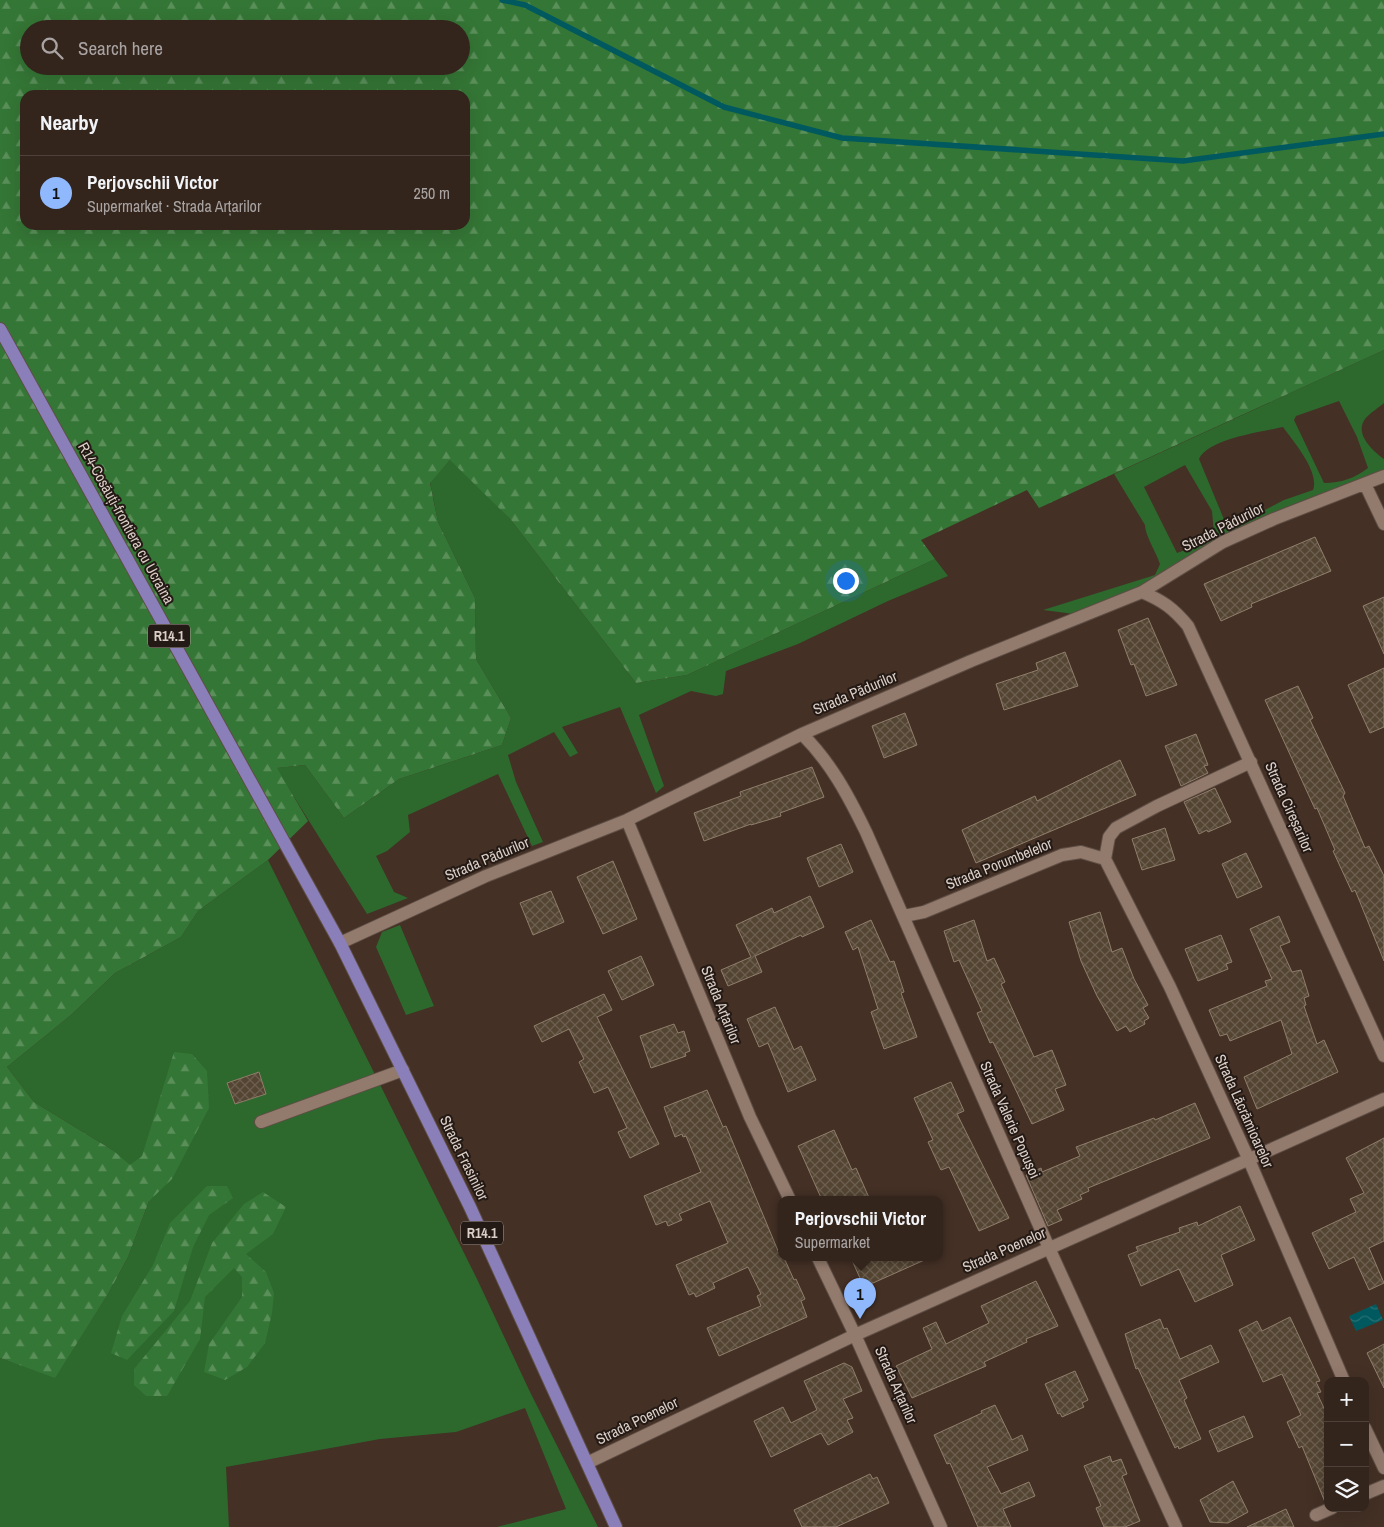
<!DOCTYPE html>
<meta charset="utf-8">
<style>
:root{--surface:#33241c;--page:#3b2c25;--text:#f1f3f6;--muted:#a9a4a3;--line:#4e413b;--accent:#8fb8fd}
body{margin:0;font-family:"Archivo Narrow",sans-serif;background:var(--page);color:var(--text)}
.controls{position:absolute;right:15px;bottom:15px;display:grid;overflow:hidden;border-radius:10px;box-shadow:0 5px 20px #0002}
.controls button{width:45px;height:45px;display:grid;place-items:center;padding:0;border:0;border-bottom:1px solid var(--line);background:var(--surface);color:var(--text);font:25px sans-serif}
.you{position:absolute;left:845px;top:580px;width:18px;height:18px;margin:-12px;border:4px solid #fff;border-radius:50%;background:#1a73e8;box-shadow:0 0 0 8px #1a73e833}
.badge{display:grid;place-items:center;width:32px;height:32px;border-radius:50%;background:var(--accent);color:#111;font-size:16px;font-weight:700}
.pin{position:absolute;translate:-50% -41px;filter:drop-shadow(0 1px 2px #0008)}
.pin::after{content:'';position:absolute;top:26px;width:18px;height:15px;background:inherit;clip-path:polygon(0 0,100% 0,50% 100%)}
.popup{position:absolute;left:778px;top:1196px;width:165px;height:65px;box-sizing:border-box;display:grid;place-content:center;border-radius:10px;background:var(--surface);filter:drop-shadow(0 1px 4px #0005);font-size:16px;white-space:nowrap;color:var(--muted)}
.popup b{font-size:19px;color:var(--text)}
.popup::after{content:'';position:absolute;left:50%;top:100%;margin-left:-10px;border:10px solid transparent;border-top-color:var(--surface)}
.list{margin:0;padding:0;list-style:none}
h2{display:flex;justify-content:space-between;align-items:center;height:65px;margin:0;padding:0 20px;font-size:21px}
h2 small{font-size:16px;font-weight:400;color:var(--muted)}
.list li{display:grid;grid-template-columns:32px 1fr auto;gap:15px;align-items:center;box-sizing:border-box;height:75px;padding:0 20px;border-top:1px solid var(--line)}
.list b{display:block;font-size:19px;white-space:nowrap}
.list p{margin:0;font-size:16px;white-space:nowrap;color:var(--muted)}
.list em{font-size:16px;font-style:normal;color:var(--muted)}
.icon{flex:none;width:28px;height:28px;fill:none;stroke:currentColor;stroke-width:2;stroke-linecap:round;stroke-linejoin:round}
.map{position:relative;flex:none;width:1384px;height:1527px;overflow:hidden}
.search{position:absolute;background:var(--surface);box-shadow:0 5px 20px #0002;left:20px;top:20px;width:450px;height:55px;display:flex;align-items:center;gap:12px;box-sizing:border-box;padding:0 18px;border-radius:28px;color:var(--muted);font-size:19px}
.panel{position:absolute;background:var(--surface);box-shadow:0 5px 20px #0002;left:20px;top:90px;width:450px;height:140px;border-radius:15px}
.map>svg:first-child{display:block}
.grass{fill:#2d682d;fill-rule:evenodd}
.forest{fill:url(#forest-firs);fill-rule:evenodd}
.water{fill:url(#water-waves)}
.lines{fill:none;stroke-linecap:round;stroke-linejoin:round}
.stream{stroke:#00595e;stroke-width:5.5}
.building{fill:url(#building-cross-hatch);stroke:#8f7e6b}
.minor-casing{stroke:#5f4e45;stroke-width:14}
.major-casing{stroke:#5f4e45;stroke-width:14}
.minor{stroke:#927a6d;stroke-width:12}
.major{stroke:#8a7fb9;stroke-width:12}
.labels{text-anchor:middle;stroke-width:4;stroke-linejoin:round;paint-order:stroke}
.shield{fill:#241a15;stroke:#a59992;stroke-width:1}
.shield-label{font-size:14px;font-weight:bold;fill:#dccfc8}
.street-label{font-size:15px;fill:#dccfc8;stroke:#241a15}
</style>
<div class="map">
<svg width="1384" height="1527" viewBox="0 0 1384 1527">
<defs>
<pattern id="forest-firs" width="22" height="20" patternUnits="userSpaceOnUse" patternTransform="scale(1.25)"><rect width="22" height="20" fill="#347635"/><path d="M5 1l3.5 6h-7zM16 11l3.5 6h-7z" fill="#5a8f5a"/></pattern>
<pattern id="water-waves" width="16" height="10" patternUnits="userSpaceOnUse" patternTransform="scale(1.25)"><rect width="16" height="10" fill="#00595e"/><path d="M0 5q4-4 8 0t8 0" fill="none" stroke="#257074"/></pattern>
<pattern id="building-cross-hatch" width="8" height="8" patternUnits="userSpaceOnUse" patternTransform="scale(1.25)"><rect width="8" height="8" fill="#544533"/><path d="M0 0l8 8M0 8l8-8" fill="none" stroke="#6c5f4f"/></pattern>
</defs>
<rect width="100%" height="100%" fill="#443025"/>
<path class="grass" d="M1384,350V403C1378,408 1370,413 1365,419C1354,434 1373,451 1384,459V471L1360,482L1325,492L1284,508L1149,582L1074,614L1043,610L1155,575L1160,564C1156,552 1145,535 1145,525L1114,474ZM1339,401L1357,437L1368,468C1355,478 1341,483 1324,483L1294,420L1296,416ZM1283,427C1293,441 1320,472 1313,490L1284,500L1228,529L1199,459C1208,439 1261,432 1283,427ZM1185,465L1212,511L1214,534L1208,541L1177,553L1144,487Z
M451,459L511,520L636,683L687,675L935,559L948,576L888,601L798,644L726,671L723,694L716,696L691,691L639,715L664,786L656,793L620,707L562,727L578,753L570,757L554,732L508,755L516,782L543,842L532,846L498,774L408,815L410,832L387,851L376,856L394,892L408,898L367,914L276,768L305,765L344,818L399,779L502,745L511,718L476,659L475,598L438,522L430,482Z
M268,860L477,1279L530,1392L598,1527H497L566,1509L525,1408L456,1432L380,1439L226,1467L229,1527H0V1358L55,1377L108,1294L128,1257L149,1201L130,1166L114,1151L34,1102L7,1067L71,1015L115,973L181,937L198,911Z
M400,925L434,1006L406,1015L376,947L382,932Z"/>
<path class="forest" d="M0,0H1384V350L1039,508L1027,490L921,540L935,559L687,675L636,683L511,520L450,460L430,483L438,522L475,598L476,659L511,718L502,745L399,779L344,818L305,765L277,768L308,821L268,860L198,911L181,937L115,973L71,1015L7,1067L34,1102L114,1151L130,1165L142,1156L174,1052L192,1054L207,1071L209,1108L172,1179L149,1201L128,1257L108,1294L55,1378L0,1358ZM29,29H461V66H29ZM25,95H465V225H25Z
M207,1186H227L233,1198L209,1215L193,1247L174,1311L127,1360L111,1353L122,1316L153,1265L170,1223Z
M263,1192L286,1207L273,1234L246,1254L266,1272L274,1293L272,1313L265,1343L247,1367L225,1380L204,1372L209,1344L242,1297V1277L234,1268L205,1297L200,1339L167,1396H146L134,1385V1369L190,1301L212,1243L244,1204Z"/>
<path class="water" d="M1376,1304L1383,1320L1356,1331L1349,1316Z"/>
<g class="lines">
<path class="stream" d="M502,0L525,5L724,107L842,138L1183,161L1384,134"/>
</g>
<path class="building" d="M1315,537L1331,571L1251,604L1252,607L1221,621L1204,584Z
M1384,597V654L1363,606Z
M1148,618L1177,685L1146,696L1134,664L1131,665L1118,630Z
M1065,652L1078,686L1004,710L996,684L1038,670L1036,663Z
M1384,668V727L1370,733L1348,685Z
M1298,686L1313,718L1310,720L1345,793L1343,796L1365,848L1369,846L1384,876V961L1355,890L1352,892L1333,851L1335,850L1317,808L1315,809L1265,700Z
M905,713L917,745L884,758L872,726Z
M1196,734L1208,765L1204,766L1208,773L1181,786L1165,746Z
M1120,760L1136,795L976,863L962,830L1035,796L1037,801Z
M812,767L824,797L780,813L781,816L751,825V824L704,841L694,813L741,796L740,792Z
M1215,788L1231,822L1208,832L1207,830L1199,834L1184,802Z
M1165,828L1175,860L1142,870L1132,839Z
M841,844L853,872L819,887L807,858Z
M1246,853L1262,887L1237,898L1222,864Z
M613,861L637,919L603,934L577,877Z
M551,891L564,922L533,935L520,903Z
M810,896L824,927L802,937L801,935L755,956L762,972L728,986L721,970L751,957L736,925L772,908L774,913Z
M1100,912L1112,952L1122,948L1134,979L1148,1005L1143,1008L1149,1018L1144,1021L1145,1024L1130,1032L1126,1026L1117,1031L1097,996L1081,961L1069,922Z
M1279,916L1290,942L1280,946L1292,972L1301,970L1309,996L1304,998L1306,1005L1304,1006L1317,1044L1324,1040L1338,1072L1257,1109L1244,1077L1292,1054L1281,1020L1230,1041L1227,1034L1220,1036L1209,1010L1267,986L1265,981L1272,979L1250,929Z
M871,920L890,962L894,961L904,992L901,993L917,1037L884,1049L871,1012L878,1009L858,947L853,950L845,932Z
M974,920L987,961L994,958L1005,982L1001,984L1034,1057L1052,1050L1066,1085L1055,1089L1064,1110L1032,1124L993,1042L990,1043L977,1013L982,1011L959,960L954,962L944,931Z
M1221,935L1232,962L1226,964L1228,969L1198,981L1185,949Z
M641,956L654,985L622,1000L608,971Z
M604,994L612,1010L597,1017L659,1144L630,1158L618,1132L627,1128L608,1087L594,1093L579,1062L584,1059L569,1029L542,1042L534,1026Z
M775,1007L794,1050L801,1046L816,1080L788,1092L768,1043L759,1047L747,1019Z
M674,1024L678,1033L684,1031L690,1051L685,1053L686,1056L651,1068L640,1036Z
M259,1072L266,1094L235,1104L227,1083Z
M951,1082L964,1111L957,1114L1009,1218L979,1231L949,1167L941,1170L928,1142L933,1140L914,1098Z
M707,1090L723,1127L726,1126L781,1258L785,1260L794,1280L796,1279L805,1299L801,1301L807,1317L719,1356L707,1328L761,1306L757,1296L761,1294L748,1267L713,1283L715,1288L696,1297L694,1293L689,1295L676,1265L728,1243L710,1201L679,1214L682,1220L668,1226L666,1221L656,1225L644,1196L701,1172L686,1136L683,1137L682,1134L675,1137L664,1107Z
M1195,1103L1210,1138L1088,1188L1089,1191L1080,1195L1082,1199L1057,1210L1062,1220L1048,1226L1026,1175L1041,1168L1042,1172L1080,1156L1076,1147L1154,1118L1155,1120Z
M834,1130L852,1170L856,1168L870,1200H822L798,1146Z
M1384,1138V1241L1369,1248L1384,1283L1369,1290L1354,1257L1329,1269L1312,1233L1356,1212L1350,1199L1364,1193L1346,1158Z
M1240,1206L1255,1240L1221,1255L1233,1285L1195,1302L1179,1269L1141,1286L1128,1255L1138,1251L1136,1247L1180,1232L1179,1228L1197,1222L1198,1226Z
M851,1258H929L864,1287Z
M1036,1281L1058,1326L1026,1339L1027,1342L984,1362L986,1366L912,1398L896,1366L932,1349L923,1328L936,1322L946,1344L989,1323L981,1306Z
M1290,1317L1320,1381L1316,1382L1321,1392L1317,1393L1328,1417V1501L1325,1502L1302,1446L1299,1448L1287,1422L1301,1415L1282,1374L1263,1382L1239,1330L1257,1321L1262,1331Z
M1160,1319L1164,1329L1167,1328L1180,1359L1211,1345L1219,1362L1179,1380L1187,1398L1184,1400L1201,1439L1179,1449L1178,1446L1175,1448L1138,1368L1136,1369L1125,1334Z
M1384,1344V1388L1367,1353Z
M844,1363L852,1367L862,1391L843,1399L853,1418L847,1420L853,1432L828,1445L821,1433L771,1457L754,1421L783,1407L791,1423L817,1410L804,1381Z
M1075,1371L1088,1400L1082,1403L1084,1407L1062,1417L1060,1413L1058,1414L1045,1384Z
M995,1405L1012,1440L1022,1435L1028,1450L987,1467L1001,1494L1029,1482L1035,1496L1003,1509L1011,1527H978L950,1463L947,1464L934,1435L982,1413L981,1411Z
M1244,1416L1253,1437L1218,1452L1209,1431Z
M1110,1456L1112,1462L1121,1459L1127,1474L1122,1476L1140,1521L1125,1527H1104L1096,1508L1101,1506L1084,1466Z
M870,1474L873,1479L877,1477L889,1503L836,1527H802L794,1510Z
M1233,1481L1248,1512L1228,1523L1210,1522L1200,1500Z
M1286,1509L1294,1527H1247Z"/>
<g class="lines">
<g class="minor-casing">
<path id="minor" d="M1365,484L1384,524
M1142,592C1163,601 1173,608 1188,626L1384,1056
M802,734C831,763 848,795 866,832L1049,1248L1176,1527
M627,820L750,1117L790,1200
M1105,859L1170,987L1249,1160L1344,1381
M904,916L924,912L1062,855L1081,852L1105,859L1109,837L1116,828L1157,806L1251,762
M340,943L486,876L627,820L802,734L971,661L1142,592L1223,542L1274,519L1384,476
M261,1122L403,1070
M818,1258L855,1335L941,1527
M1365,1428L1384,1468
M587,1463L855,1335L1384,1099
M1365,1494L1384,1486
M1316,1515L1332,1508"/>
</g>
<g class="major-casing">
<path id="major" d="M0,329L340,943L470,1207L616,1527"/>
</g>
<use href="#minor" class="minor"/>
<use href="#major" class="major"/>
</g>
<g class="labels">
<g class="shield">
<rect x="148" y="624.5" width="42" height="23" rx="4"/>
<rect x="461" y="1221.5" width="42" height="23" rx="4"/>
</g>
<g class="shield-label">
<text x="169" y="641">R14.1</text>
<text x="482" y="1238">R14.1</text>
</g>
<g class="street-label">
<text transform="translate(126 523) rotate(61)" y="5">R14-Cosăuți-frontiera cu Ucraina</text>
<text transform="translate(1223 527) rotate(-27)" y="5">Strada Pădurilor</text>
<text transform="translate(855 693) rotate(-23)" y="5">Strada Pădurilor</text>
<text transform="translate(1289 807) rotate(66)" y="5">Strada Cireșarilor</text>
<text transform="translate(487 859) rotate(-23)" y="5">Strada Pădurilor</text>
<text transform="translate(999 864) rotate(-22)" y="5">Strada Porumbelelor</text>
<text transform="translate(721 1005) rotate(68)" y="5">Strada Arțarilor</text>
<text transform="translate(1244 1111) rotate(66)" y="5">Strada Lăcrămioarelor</text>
<text transform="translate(1010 1120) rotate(66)" y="5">Strada Valerie Popușoi</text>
<text transform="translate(464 1158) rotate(64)" y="5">Strada Frasinilor</text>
<text transform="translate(1004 1250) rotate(-24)" y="5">Strada Poenelor</text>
<text transform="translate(896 1385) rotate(66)" y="5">Strada Arțarilor</text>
<text transform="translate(637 1421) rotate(-26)" y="5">Strada Poenelor</text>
</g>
</g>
</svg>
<div class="controls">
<button>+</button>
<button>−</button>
<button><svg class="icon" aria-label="layers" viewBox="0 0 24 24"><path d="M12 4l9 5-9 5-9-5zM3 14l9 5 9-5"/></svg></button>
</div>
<div class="you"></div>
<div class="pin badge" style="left:860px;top:1319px">1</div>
<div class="popup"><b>Perjovschii Victor</b>Supermarket</div>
<div class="search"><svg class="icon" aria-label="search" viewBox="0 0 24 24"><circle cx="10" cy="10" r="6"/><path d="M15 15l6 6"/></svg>Search here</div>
<section class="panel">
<h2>Nearby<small></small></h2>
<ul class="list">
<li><span class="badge">1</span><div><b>Perjovschii Victor</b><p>Supermarket · Strada Arțarilor</p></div><em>250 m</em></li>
</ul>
</section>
</div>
